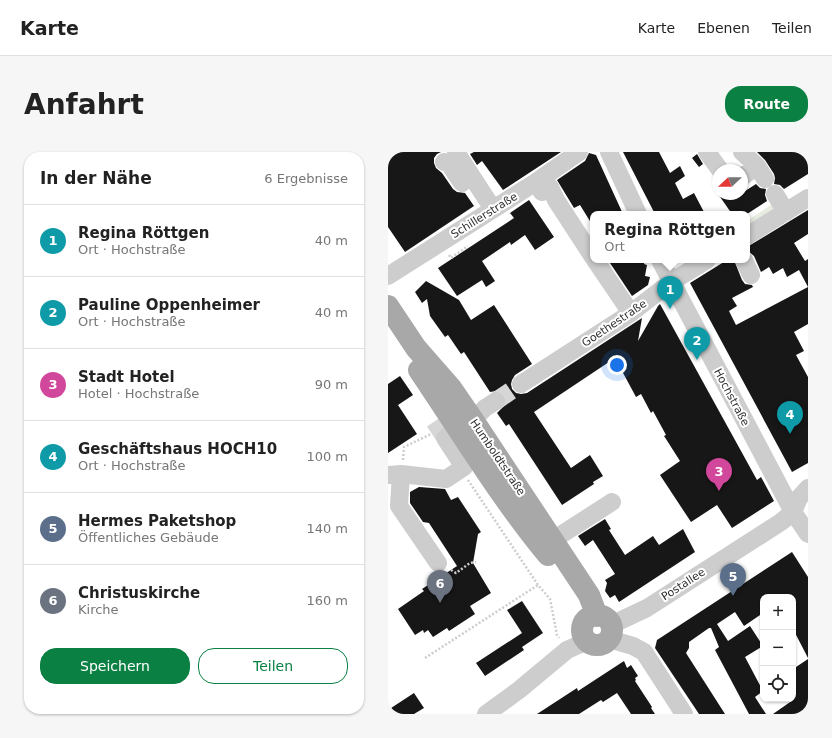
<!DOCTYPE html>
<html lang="de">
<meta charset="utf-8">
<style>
:root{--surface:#fff;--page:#f6f6f6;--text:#222;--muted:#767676;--line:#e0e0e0;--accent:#0b8043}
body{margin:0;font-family:"DejaVu Sans",sans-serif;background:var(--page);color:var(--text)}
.controls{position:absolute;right:12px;bottom:12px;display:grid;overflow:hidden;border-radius:8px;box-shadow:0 1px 3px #0004}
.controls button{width:36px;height:36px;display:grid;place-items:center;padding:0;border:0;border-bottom:1px solid var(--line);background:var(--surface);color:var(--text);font:20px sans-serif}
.compass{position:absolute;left:324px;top:12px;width:36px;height:36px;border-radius:50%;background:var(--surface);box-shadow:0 1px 3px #0004;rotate:248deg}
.you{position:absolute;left:229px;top:213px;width:14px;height:14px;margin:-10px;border:3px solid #fff;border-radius:50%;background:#1a73e8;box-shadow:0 0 0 6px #1a73e833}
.badge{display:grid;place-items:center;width:26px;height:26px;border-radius:50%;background:var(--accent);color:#fff;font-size:13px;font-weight:700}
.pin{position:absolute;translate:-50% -33px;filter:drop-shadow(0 1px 2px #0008)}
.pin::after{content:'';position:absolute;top:21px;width:14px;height:12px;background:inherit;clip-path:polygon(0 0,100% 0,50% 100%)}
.popup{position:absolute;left:202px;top:59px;width:160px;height:52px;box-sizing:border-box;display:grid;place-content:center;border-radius:8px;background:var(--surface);filter:drop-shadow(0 1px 3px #0005);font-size:13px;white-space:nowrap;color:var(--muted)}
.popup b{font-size:15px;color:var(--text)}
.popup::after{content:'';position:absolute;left:50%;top:100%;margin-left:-8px;border:8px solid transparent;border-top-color:var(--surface)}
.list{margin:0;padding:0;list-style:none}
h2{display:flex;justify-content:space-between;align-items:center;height:52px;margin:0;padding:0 16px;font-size:17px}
h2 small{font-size:13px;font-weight:400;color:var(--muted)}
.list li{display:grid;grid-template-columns:26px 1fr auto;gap:12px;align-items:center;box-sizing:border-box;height:72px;padding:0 16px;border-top:1px solid var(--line)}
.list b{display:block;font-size:15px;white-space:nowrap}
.list p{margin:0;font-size:13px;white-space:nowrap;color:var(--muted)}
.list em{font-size:13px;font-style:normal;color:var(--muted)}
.actions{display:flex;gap:8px;padding:12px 16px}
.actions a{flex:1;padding:9px 0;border:1px solid var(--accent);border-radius:16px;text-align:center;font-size:14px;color:var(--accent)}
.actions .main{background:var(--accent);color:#fff}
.icon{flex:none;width:22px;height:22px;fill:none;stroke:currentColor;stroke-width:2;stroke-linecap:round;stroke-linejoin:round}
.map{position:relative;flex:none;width:420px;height:562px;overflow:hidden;border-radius:16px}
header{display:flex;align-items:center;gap:24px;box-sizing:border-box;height:56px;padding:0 20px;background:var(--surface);border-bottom:1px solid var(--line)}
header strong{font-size:19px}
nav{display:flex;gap:22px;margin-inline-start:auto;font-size:14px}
.intro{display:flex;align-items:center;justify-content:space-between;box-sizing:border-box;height:96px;padding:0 24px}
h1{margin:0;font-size:28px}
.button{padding:10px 18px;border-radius:16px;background:var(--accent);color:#fff;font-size:14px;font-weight:700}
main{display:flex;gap:24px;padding:0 24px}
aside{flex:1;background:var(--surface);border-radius:16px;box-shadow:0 1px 3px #0004}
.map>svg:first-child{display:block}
.green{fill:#e6ecdf}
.building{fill:#171717}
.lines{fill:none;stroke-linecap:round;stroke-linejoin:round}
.minor-tunnel{stroke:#d6d6d6;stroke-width:18;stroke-dasharray:18 9;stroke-linecap:butt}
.path{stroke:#cdcdcd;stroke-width:2.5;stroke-dasharray:2 2;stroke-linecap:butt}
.minor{stroke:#cdcdcd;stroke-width:18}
.major{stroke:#a8a8a8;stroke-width:22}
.labels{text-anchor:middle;stroke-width:4;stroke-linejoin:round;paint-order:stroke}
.street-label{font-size:11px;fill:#303030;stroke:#fff}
</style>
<header>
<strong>Karte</strong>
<nav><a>Karte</a><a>Ebenen</a><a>Teilen</a></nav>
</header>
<div class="intro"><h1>Anfahrt</h1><a class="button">Route</a></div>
<main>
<aside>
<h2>In der Nähe<small>6 Ergebnisse</small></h2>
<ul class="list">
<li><span class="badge" style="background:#0f9aa8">1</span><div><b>Regina Röttgen</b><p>Ort · Hochstraße</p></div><em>40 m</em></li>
<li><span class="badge" style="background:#0f9aa8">2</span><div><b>Pauline Oppenheimer</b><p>Ort · Hochstraße</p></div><em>40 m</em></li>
<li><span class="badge" style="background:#d1479c">3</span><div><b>Stadt Hotel</b><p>Hotel · Hochstraße</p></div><em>90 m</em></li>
<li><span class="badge" style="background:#0f9aa8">4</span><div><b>Geschäftshaus HOCH10</b><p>Ort · Hochstraße</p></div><em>100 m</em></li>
<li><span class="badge" style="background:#5c6f8a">5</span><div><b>Hermes Paketshop</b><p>Öffentliches Gebäude</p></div><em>140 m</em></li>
<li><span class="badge" style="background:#6b7280">6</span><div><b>Christuskirche</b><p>Kirche</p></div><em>160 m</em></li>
</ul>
<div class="actions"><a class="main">Speichern</a><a>Teilen</a></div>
</aside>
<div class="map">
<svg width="420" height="562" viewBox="0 0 420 562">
<rect width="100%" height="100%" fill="#fff"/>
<path class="green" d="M386,51L388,56L364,74L361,69L362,67Z"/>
<path class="building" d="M0,0H53L49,2L46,6V11L48,16L54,21L65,37L69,40L77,41L86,54L17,100L0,75Z
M86,0H173L115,38L94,9L89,13L82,2Z
M235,0H271L282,21L292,14L297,24L287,31L295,47L306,41L317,62H267Z
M369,0H420V22L396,37L392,33L386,32L387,26L386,22L377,8Z
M201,1L208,3L235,62H205V74L192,53L186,56L169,28L197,9Z
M309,2L315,12L311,15L304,6Z
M368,32L372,36L378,37L377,43L379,49L359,62H344L330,42H354V41Z
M141,48L166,85L147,98L137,83L123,93L122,90L94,109L107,129L98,135L94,128L69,144L50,116L126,66L122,61Z
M420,58V82L406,91L417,109L420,107V135L411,118L399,125L395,116L385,122L381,115L373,120L366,104L359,98V95Z
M220,108H257L256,112L259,113L257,124L262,125L260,133L244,144Z
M339,108H346L354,128L357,132L364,133L365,135L344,146L349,154L341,159L348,173L420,135V172L406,180L416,199L408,203L420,225V311L404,320L302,131Z
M38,129L71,148L83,168L106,153L144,212L127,223L124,228L123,232L124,237L128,241L133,242L139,241L254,166L250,189L270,154L272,152L369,328L373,325L386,349L344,376L329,353L303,370L272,323L292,309L278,287L276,284L278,283L265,259L263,261L253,242L248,245L227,206L146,260L183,316L202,303L215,324L205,330L206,332L174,353L121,272L118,274L109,261L117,253L118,248L117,243L112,240L108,239L102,240L76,200L73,202L60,183L57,185L42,164L39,147L34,151L27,140Z
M12,224L25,243L10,253L29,282L0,301V232Z
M31,335L57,337L63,348L70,345L93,380L90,382L85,411L103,441L82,454L87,462L61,479L59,476L45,485L40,478L36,481L35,478L27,483L10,457L36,439L34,437L69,414L41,371L35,370L22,351V340Z
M217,367L223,377L221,378L237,403L265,384L271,393L295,377L307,400L231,450L227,443L222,446L217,439L219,431L217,428L227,422L205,388L197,394L190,384Z
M404,400L420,425V506L405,477V445H375V461L356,474L347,460L329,472L340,489L362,474L375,494L357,505L375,539L367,545L378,562H361L327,498L331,495L323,476H321L301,490V496L298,501L337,562H311L267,496L269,488Z
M134,449L155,481L134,495L136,498L97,524L88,511L134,481L119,458Z
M420,507V562H385L405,548V517Z
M236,509L239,516L243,513L250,524L247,526L248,528L247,529L264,555L263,556L267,562H243L229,541L215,550L213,548L191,562H149L189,536L190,539Z
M26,541L36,556L26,562H0V558Z"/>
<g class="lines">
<path class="minor-tunnel" d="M108,249L133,232
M44,282L75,261"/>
<path class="path" d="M61,103L63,106L80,94
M15,308L16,295L43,282
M80,328L150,433L162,447L169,483L171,486
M63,418L68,421L82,411L88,410
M37,506L150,433"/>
<path class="minor" d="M68,0L105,57
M221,0L250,62
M319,0L332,18
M354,0L369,14L377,27
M56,10L61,12L74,31
M354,25L369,14
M148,30L154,40L162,35L168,48L205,105
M387,42L398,60
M359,84L420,46
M207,108L243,161
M272,108L405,360L420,382
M356,108L363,123
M0,124L148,30L191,0
M133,232L243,161L283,130L319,108
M13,322L11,354L50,411
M0,323L13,322L58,327L76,315L57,286L85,268L97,256L108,249
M165,388L224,350
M223,473L259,456L393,370L405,360L411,346L420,336
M221,487L245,494L256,500L296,562
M98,562L131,538L179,498L199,489"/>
<path class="major" d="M0,154L28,196L63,236L85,268L201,443L209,464
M31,218C73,280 112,345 160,403
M194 478a15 15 0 1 1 30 0a15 15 0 1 1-30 0Z"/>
</g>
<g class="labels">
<g class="street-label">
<text transform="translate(96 63) rotate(-32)" y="4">Schillerstraße</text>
<text transform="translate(226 171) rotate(-34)" y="4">Goethestraße</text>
<text transform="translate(344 245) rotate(62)" y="4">Hochstraße</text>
<text transform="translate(110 305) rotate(56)" y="4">Humboldtstraße</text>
<text transform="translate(295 432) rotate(-33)" y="4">Postallee</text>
</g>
</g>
</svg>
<div class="controls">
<button>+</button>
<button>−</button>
<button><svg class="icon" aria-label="locate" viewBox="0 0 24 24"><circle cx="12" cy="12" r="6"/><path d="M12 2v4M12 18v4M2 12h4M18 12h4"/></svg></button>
</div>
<svg class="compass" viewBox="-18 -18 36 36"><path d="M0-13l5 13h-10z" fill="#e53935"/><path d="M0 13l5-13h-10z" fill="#767676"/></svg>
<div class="you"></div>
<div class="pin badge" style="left:282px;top:157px;background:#0f9aa8">1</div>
<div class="popup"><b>Regina Röttgen</b>Ort</div>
<div class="pin badge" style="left:309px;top:208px;background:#0f9aa8">2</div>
<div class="pin badge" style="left:331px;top:339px;background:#d1479c">3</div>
<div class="pin badge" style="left:402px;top:282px;background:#0f9aa8">4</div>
<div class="pin badge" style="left:345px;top:444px;background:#5c6f8a">5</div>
<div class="pin badge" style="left:52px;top:451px;background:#6b7280">6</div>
</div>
</main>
